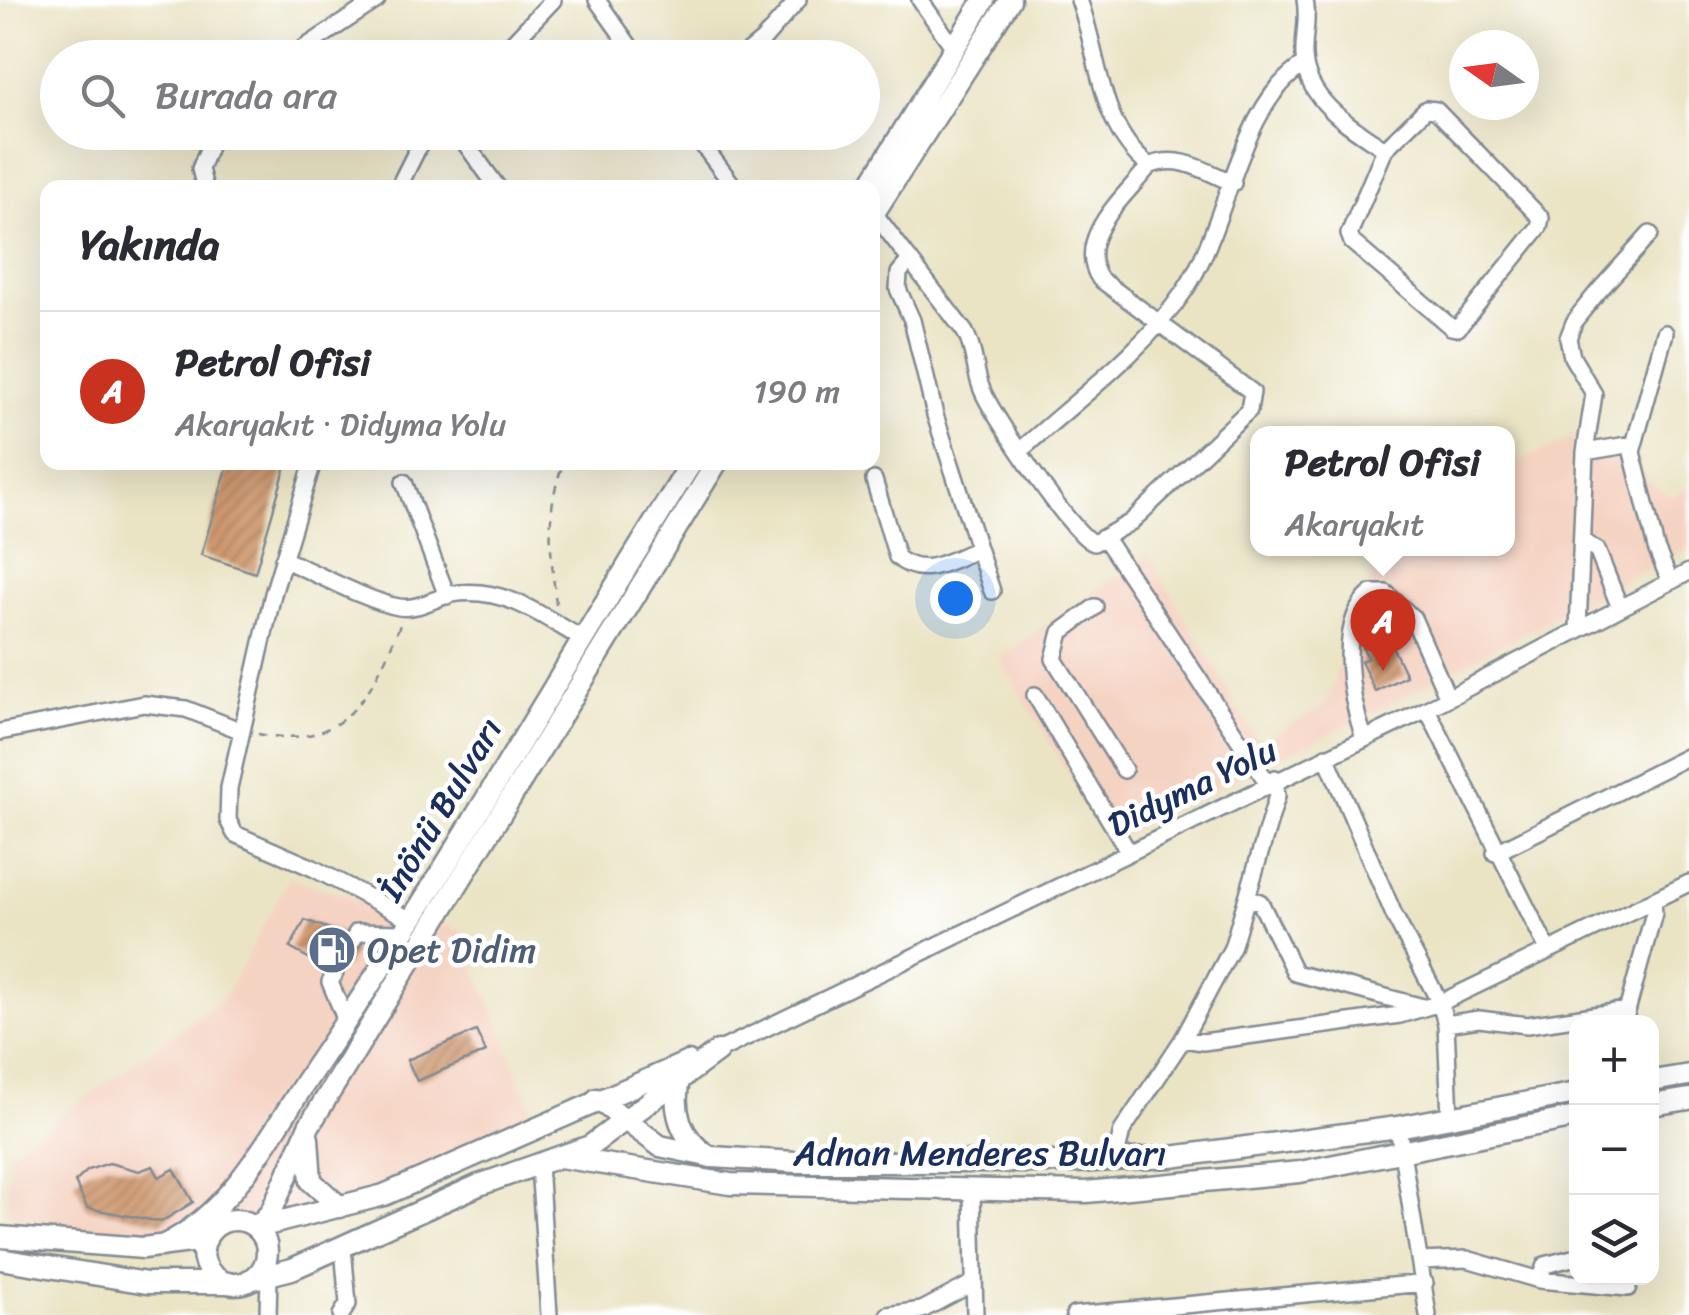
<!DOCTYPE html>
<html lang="tr">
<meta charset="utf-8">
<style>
:root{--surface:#fff;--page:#f2f2f3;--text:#2b2b33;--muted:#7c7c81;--line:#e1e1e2;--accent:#c8321e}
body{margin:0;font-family:Sriracha,sans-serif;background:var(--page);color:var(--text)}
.controls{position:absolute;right:30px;bottom:30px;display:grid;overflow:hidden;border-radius:20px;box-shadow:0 10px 40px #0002}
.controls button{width:90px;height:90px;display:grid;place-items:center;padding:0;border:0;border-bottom:2px solid var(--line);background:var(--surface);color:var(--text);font:50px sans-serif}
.compass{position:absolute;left:1449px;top:30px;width:90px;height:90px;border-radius:50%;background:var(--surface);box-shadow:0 10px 40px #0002;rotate:284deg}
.you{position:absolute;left:955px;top:598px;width:35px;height:35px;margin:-25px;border:8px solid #fff;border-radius:50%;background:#1a73e8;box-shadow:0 0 0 15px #1a73e833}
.badge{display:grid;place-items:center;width:65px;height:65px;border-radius:50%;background:var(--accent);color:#fff;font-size:32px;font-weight:700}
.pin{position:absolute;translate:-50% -82px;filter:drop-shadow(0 2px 5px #0008)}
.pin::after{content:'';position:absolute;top:52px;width:35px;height:30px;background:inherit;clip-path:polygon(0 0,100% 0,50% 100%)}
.popup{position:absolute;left:1250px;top:426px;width:265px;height:130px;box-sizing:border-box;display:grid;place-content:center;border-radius:20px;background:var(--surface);filter:drop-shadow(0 2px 8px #0005);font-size:32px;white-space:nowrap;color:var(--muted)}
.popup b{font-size:38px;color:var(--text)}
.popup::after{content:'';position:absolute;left:50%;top:100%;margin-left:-20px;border:20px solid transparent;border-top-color:var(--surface)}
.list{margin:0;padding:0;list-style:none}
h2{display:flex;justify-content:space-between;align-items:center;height:130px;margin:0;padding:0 40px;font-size:42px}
h2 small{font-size:32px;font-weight:400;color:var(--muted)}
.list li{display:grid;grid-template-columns:65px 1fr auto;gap:30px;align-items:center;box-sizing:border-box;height:160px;padding:0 40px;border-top:2px solid var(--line)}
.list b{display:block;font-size:38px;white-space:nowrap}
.list p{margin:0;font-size:32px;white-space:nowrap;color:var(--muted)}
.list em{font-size:32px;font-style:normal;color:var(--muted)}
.icon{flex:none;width:55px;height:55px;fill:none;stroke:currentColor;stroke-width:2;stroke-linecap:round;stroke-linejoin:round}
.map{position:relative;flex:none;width:1689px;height:1315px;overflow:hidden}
.search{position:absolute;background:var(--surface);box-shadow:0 10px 40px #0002;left:40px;top:40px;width:840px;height:110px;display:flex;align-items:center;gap:25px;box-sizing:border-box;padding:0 35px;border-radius:55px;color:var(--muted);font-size:38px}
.panel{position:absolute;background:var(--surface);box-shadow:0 10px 40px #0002;left:40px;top:180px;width:840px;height:290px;border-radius:20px}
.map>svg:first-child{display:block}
.built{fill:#f5d3c2}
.building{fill:url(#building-hatch)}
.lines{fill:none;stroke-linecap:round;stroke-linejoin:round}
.minor-tunnel{stroke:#c1c0b0;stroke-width:15;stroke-dasharray:15 8;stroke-linecap:butt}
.minor-casing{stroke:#828a92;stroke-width:20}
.major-casing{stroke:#828a92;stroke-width:25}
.path{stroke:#828a92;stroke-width:2.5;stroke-dasharray:8 8;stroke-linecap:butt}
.minor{stroke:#fff;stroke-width:15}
.major{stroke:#fff;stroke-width:20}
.labels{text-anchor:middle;stroke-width:9;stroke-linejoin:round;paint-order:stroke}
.street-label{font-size:35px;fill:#1b2f5e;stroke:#fff}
.service-label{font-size:35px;fill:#4e5e75;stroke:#fff;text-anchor:start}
</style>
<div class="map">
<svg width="1689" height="1315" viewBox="0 0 1689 1315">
<defs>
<pattern id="building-hatch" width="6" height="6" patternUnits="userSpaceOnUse" patternTransform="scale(2.5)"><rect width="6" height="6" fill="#d09a71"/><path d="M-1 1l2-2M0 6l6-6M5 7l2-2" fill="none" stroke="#a87e60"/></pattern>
</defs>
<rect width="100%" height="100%" fill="#fff"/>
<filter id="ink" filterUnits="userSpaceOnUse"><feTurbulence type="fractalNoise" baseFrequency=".01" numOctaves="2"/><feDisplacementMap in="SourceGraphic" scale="20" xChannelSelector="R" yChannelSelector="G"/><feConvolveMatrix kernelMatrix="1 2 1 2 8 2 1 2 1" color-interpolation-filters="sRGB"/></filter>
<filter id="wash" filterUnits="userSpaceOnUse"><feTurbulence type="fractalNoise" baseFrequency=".0048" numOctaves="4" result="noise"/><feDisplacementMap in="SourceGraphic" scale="40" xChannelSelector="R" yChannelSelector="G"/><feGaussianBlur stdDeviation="2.25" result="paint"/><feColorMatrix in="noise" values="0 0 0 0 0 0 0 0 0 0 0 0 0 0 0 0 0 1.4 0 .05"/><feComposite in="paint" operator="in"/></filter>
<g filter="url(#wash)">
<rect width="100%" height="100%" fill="#eae4c5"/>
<path class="built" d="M1581,433L1671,497L1689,487V547L1374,712L1108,841L999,658L1148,553L1259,744L1326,704L1381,549L1508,548V467Z
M289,878L461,930L532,1110L384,1195L162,1246L7,1214L9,1153L224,998Z"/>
<g id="blocks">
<path class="building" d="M229,462H287L255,573L201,555Z
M1382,639L1387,649L1392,646L1406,676L1375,691L1361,661L1368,658L1363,648Z
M305,920L343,934L344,947L355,951L345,968L336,962L325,967L290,948Z
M476,1031L486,1052L417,1081L407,1060Z
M109,1163L139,1171L153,1166L159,1177L174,1169L193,1202L161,1222L87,1208L75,1182L88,1170Z"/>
</g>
</g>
<g filter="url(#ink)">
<use href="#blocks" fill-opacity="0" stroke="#828a92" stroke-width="2.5"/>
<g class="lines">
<path class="minor-tunnel" d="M335,973L353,940"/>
<g class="minor-casing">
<path id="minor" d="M597,0L638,58
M920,0L954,48
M1079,0C1100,56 1098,126 1149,166
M1305,0C1309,19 1303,37 1304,56C1306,101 1351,127 1385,149
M289,58L377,0
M498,58L553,0
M741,58L763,40L798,0
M1426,109L1436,110L1541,218L1539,227L1458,328L1451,327L1352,242L1349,234L1385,149Z
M457,132L498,188
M693,132L735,188
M205,188L200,169L215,132
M398,188L426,132
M874,213L965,332C976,352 974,373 983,392C994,417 1073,537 1094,543L1131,522L1249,410L1252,392L1100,279C1073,239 1125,197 1149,166C1179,153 1205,171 1233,183
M910,260L899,273L898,289L912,320L935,415L992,591
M1665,333L1632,452L1656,548L1670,581
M1021,450C1076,400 1143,352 1185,290C1228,227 1238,104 1305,64
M1585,452L1633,444
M313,462L273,594L229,788L228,820L235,834L313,868L411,920
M874,480L897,557C922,580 951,560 978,549
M404,482L447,596
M1105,538L1267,782
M1582,541L1597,550L1620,608
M283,559C314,572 369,602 399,607C418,610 434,598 452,594C501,585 542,615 582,639
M1095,607L1061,632L1054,659L1124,770
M1578,630L1585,452L1594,394L1572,357L1568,338L1575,320L1596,294L1650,234
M1035,695L1128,851
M1427,709L1548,950
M0,732L144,704L186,709L242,731
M1364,738C1351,700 1335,621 1372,593H1386L1413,618L1448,698
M1326,756L1395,917L1440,1003L1446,1024L1450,1117
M1495,853L1689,756
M1248,898L1260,902L1295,973L1423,1007
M353,940L357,932L402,933
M335,973L330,982L346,1021
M1624,1022L1654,913L1653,902
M1446,1024L1479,1019L1527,1025L1627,1010
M1183,1039L1203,1042L1400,1015L1440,1003L1689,883
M718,1051L1427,709L1689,572
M1398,1127L1428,1315
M1115,1160L1122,1131L1183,1039L1232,948L1277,796L1275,778
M539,1164L549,1315
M972,1192L975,1315
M1421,1261L1467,1259L1539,1280L1628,1288
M1539,1280L1545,1265L1576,1257
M268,1315L269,1275
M341,1315L348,1304L343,1248
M888,1315L922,1310L973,1283
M1074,1315L1425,1283"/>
</g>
<g class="major-casing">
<path id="major" d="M868,188L984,0
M872,216L1010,0
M680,1077C671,1109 680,1139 710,1157
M1652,1081L1689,1075
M597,1099L660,1146L712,1157L796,1162H1075L1171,1157L1398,1127L1576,1093
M1652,1105L1689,1099
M308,1139L311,1181L340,1207
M560,1157L730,1184L1086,1192L1300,1172L1576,1117
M203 1252a32 32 0 1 1 64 0a32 32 0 1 1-64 0Z
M259,1227L384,1195L688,1062
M256,1228L271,1212L309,1126L717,462
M0,1237L143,1248L206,1240
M162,1246C235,1212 274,1127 318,1063C450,868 566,662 692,462
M0,1259L147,1283H229
M249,1280L292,1269L479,1185L590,1146L718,1051"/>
</g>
<path class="path" d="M556,604C551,553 544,510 564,462
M258,734C346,750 370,697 400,625"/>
<use href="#minor" class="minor"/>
<use href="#major" class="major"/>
</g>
</g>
<defs>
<g id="fuel-disc" transform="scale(2.5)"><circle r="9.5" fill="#5c6f8a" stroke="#fff"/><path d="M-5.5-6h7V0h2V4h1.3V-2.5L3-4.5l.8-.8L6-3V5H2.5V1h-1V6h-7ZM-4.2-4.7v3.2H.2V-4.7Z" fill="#fff"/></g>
</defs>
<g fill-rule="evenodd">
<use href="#fuel-disc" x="332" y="950"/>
</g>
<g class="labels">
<g class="street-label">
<text transform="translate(1192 787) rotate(-26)" y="12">Didyma Yolu</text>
<text transform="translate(440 809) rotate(-59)" y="12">İnönü Bulvarı</text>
<text x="980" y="1165">Adnan Menderes Bulvarı</text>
</g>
<g class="service-label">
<text x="367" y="962">Opet Didim</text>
</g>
</g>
</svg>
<div class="controls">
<button>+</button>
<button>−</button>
<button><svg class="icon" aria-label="layers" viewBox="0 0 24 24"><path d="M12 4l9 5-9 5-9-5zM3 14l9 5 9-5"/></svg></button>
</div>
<svg class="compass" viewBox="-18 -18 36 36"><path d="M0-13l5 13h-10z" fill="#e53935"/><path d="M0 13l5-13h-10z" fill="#7c7c81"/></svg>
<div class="you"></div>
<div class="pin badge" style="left:1383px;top:671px">A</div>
<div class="popup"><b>Petrol Ofisi</b>Akaryakıt</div>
<div class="search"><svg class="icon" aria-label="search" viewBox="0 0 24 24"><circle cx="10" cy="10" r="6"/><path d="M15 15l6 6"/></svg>Burada ara</div>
<section class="panel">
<h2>Yakında<small></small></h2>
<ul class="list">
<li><span class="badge">A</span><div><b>Petrol Ofisi</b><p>Akaryakıt · Didyma Yolu</p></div><em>190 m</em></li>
</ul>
</section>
</div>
